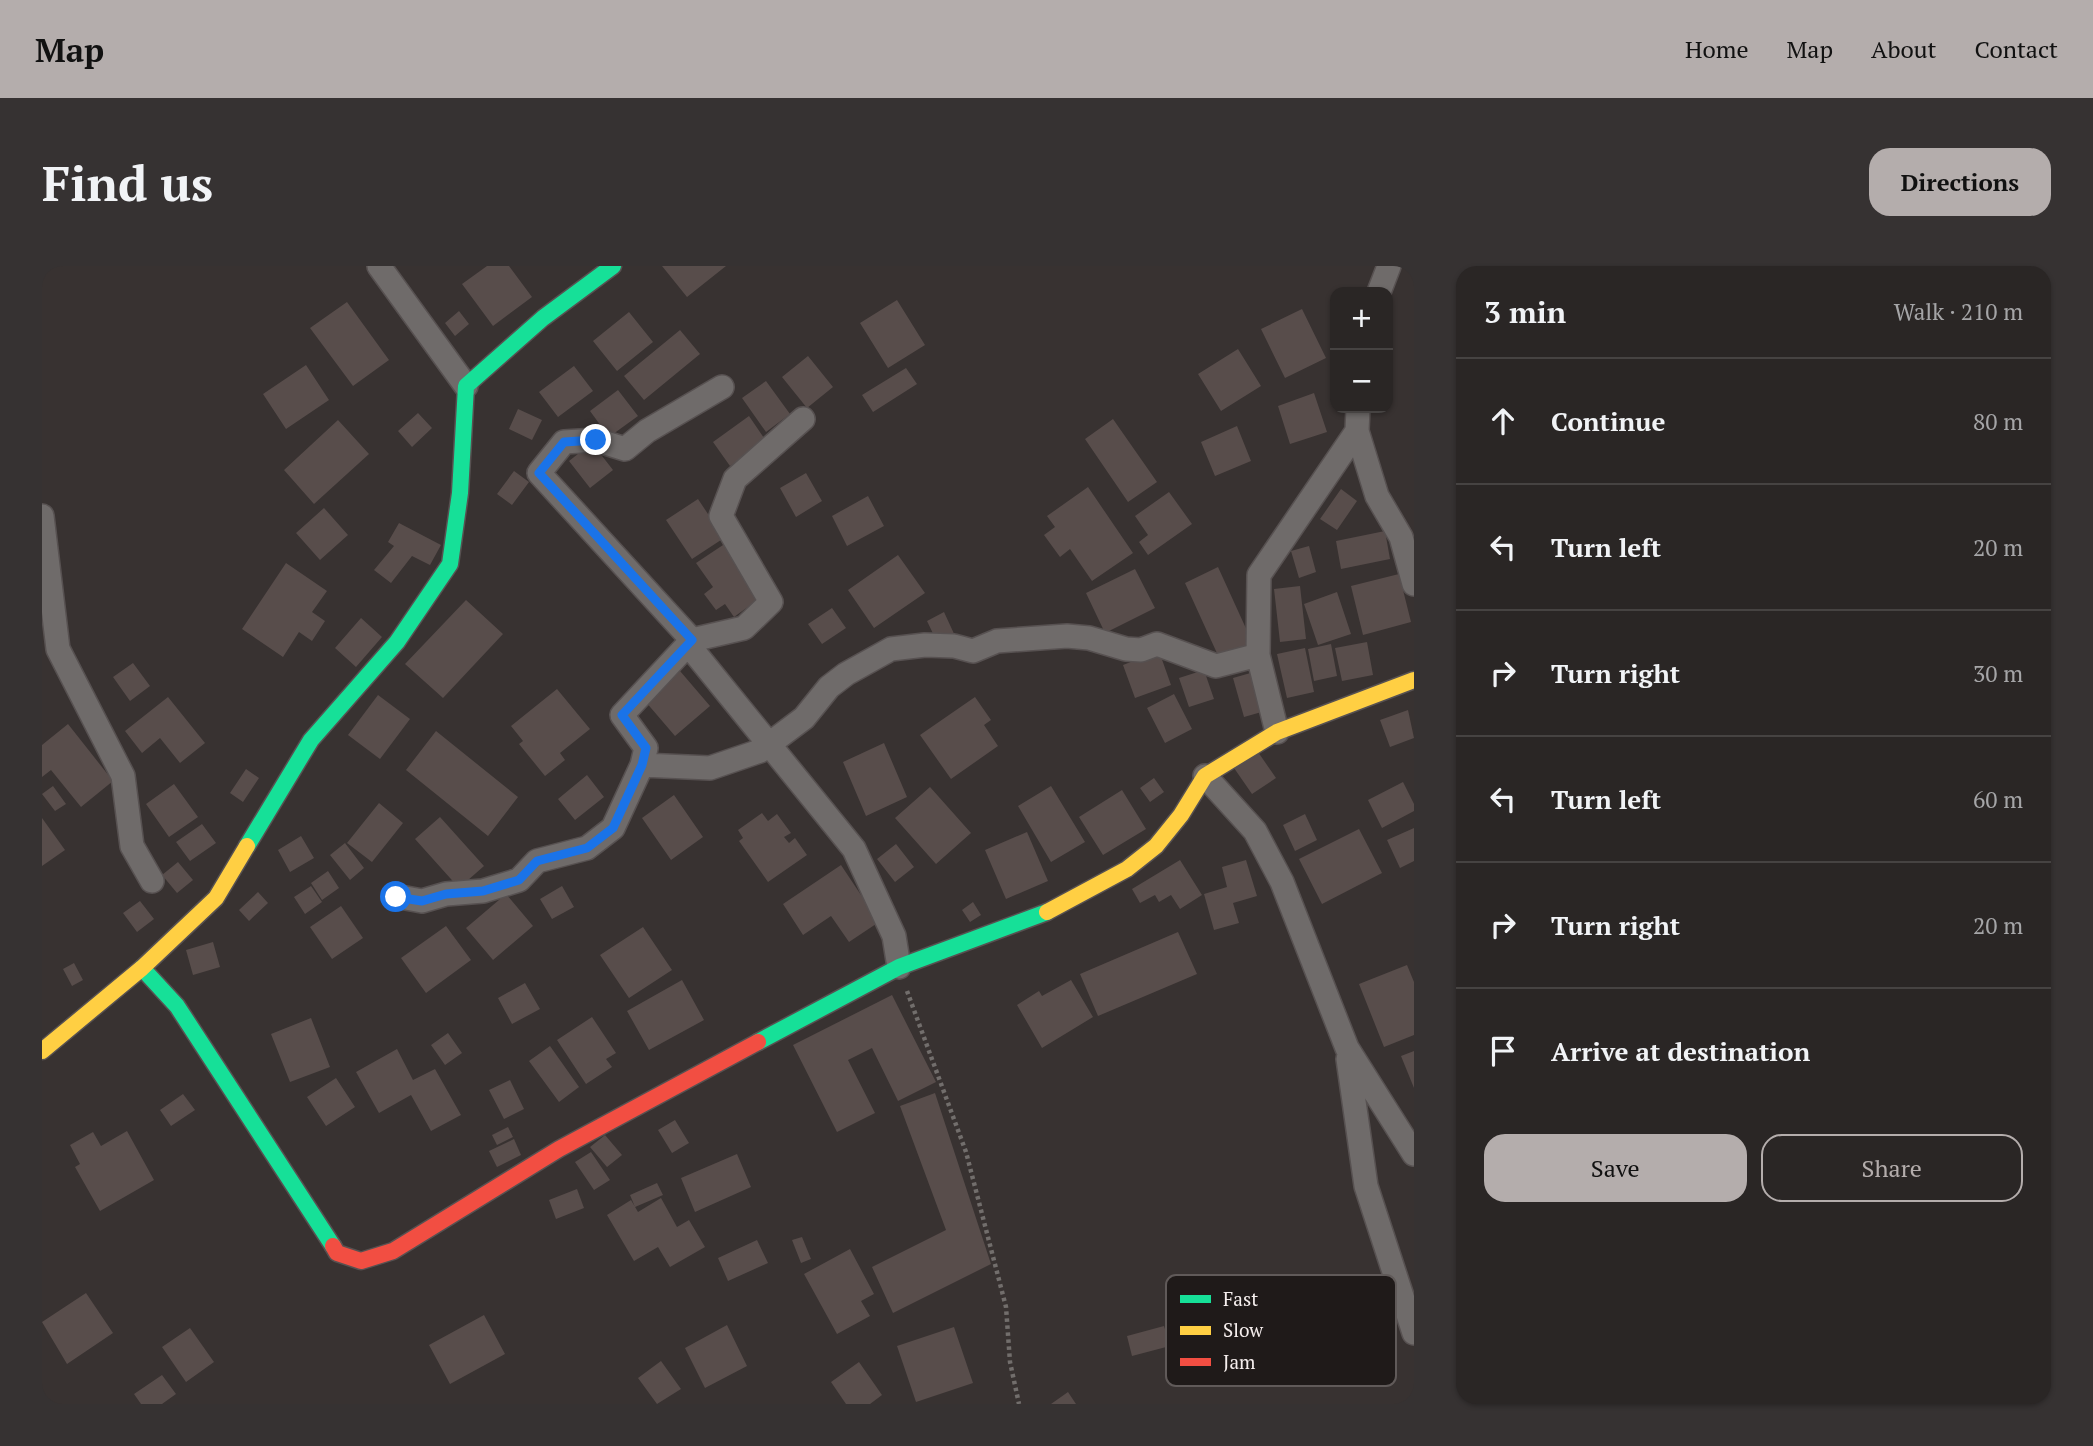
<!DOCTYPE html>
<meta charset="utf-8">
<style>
:root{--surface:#2a2625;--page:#363232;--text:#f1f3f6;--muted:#a5a5a7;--line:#464342;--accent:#b4adac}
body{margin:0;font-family:"PT Serif",serif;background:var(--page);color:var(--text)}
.controls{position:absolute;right:21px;top:21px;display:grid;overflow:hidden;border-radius:14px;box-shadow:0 2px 5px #0004}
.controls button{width:63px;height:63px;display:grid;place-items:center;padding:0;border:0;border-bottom:2px solid var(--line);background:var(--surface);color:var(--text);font:35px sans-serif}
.stop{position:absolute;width:21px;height:21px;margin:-16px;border:5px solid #1a73e8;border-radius:50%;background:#fff}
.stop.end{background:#1a73e8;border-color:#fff;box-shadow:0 2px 7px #0008}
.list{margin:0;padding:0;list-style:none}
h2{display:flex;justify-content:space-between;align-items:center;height:91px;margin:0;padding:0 28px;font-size:30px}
h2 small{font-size:23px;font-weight:400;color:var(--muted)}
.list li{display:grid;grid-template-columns:46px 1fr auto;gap:21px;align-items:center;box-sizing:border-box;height:126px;padding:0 28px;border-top:2px solid var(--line)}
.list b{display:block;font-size:26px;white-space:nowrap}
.list em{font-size:23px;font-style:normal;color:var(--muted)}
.actions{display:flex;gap:14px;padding:21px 28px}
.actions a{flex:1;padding:16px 0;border:2px solid var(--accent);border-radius:21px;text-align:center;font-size:24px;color:var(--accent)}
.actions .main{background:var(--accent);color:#111}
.icon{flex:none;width:38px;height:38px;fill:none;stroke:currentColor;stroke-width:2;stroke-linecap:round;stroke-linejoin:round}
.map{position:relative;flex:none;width:1372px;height:1138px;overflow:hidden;border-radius:21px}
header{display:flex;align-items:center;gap:42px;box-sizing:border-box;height:98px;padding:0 35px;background:var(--accent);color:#111}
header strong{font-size:33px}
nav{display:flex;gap:38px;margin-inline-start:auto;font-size:24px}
.intro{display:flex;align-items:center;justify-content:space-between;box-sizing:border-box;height:168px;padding:0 42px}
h1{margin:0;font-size:49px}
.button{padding:18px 32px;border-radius:21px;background:var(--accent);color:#111;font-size:24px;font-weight:700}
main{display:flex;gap:42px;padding:0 42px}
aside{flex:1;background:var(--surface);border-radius:21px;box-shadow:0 2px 5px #0004}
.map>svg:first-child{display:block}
.building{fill:#584d4b}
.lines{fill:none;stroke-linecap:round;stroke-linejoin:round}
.street-casing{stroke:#575151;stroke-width:26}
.fast-casing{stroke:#575151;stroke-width:19}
.slow-casing{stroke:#575151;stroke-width:19}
.jam-casing{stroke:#575151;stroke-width:19}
.path{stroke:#726e6c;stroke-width:4.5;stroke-dasharray:3.5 3.5;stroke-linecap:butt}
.street{stroke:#6f6b6a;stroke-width:23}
.fast{stroke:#16e098;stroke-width:16}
.slow{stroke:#ffcf43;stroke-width:16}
.jam{stroke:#f24e42;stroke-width:16}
.route{stroke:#1a73e8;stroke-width:9}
.key{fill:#1f1a19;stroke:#605a59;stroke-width:2}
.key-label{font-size:19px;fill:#f6efee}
</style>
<header>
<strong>Map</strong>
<nav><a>Home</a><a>Map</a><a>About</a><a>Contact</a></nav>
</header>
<div class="intro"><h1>Find us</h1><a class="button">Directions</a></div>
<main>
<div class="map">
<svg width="1372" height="1138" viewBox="0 0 1372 1138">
<rect width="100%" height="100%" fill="#383231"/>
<path class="building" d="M445,0H467L490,31L451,60L420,18Z
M620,0H684L645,31Z
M855,34L883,79L846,102L818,57Z
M305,36L347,94L311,120L268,62Z
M1260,43L1284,92L1243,112L1219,63Z
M417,45L427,58L413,70L403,57Z
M587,46L611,76L575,105L551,75Z
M638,64L658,88L602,134L582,110Z
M1196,83L1219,120L1179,145L1156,108Z
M766,90L791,121L765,142L740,111Z
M264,99L287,134L244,163L221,128Z
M532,100L551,125L516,151L497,126Z
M864,102L875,118L831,146L820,129Z
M724,115L748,148L724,166L700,132Z
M576,124L596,150L567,171L548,145Z
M1272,127L1285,166L1248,178L1236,140Z
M476,143L500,154L490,174L467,163Z
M376,147L390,162L370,181L356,165Z
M707,150L724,175L688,200L671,176Z
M1071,153L1115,216L1086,236L1043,173Z
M296,154L327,188L272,238L242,204Z
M1195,160L1209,195L1173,210L1159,176Z
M550,177L571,204L548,222L527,195Z
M472,205L487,216L470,239L455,228Z
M764,207L780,235L754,251L738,222Z
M1046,221L1091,287L1050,315L1028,283L1018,291L1002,269L1013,261L1005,250Z
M1299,223L1315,235L1295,264L1278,253Z
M1127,226L1150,258L1106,289L1097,276L1106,269L1093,250Z
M826,230L842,260L805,280L790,250Z
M656,233L682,272L650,293L624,254Z
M282,242L306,269L278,294L254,267Z
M357,257L399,279L388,299L370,290L349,317L332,304L352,280L346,276Z
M1343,265L1348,293L1299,303L1294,275Z
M684,277L721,330L692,351L683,338L674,344L662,328L671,321L654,297Z
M1267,280L1274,306L1257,312L1249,285Z
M856,289L883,327L832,362L806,324Z
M244,297L285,325L270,346L283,355L270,375L257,366L241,391L200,363Z
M1176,301L1212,380L1179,396L1143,317Z
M1093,303L1113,342L1063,367L1044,327Z
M1357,308L1369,356L1321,369L1309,320Z
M1258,320L1264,373L1238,376L1232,323Z
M1295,326L1309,368L1276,379L1262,338Z
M424,334L461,368L401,432L363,398Z
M790,342L804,362L780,378L766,358Z
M902,346L914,372L897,380L885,355Z
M319,352L340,371L314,401L293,382Z
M1325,376L1331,409L1300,415L1293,382Z
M1289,378L1295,410L1272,415L1266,383Z
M1263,382L1272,426L1245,432L1235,388Z
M1117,385L1129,419L1093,432L1081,399Z
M91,397L108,420L88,435L71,411Z
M1162,404L1172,433L1147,441L1137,412Z
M638,405L668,440L633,470L603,435Z
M1212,406L1223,445L1202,451L1191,412Z
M515,423L548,463L518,487L523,494L503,510L477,478L481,475L469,460Z
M1132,428L1150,463L1123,477L1105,442Z
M336,429L368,453L338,493L306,469Z
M126,431L163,477L138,497L118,472L100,487L83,465Z
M933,431L949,454L942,459L956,480L909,513L878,469Z
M1366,444L1372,472L1348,481L1338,454Z
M26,458L71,515L39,541L9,504L0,511V479Z
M394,465L476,531L446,570L364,504Z
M842,477L865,531L824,550L801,496Z
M1216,486L1234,512L1210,528L1192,502Z
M204,503L217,512L201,536L188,527Z
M545,509L562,531L533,554L516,533Z
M1112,512L1122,526L1108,536L1098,522Z
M1361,516L1372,538V545L1340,562L1326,534Z
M132,518L156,551L127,571L104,538Z
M11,520L24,538L13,545L0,528Z
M1009,520L1043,576L1009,596L976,540Z
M888,521L929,567L894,598L853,552Z
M1080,524L1104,563L1061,589L1037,551Z
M632,529L661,571L629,594L600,552Z
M337,537L361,557L330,596L305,577Z
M720,547L726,555L735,548L749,567L742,571L747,577L753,572L765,589L726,616L697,575L701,572L696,564Z
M1263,548L1275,574L1253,585L1241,559Z
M398,551L442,600L417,622L373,573Z
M0,552L23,584L0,600Z
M160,558L174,577L148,595L134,576Z
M1372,562V595L1358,602L1345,574Z
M1317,563L1340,607L1280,638L1257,593Z
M985,566L1006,615L964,633L943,584Z
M259,570L272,592L248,606L236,584Z
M303,577L322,602L308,614L288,589Z
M854,578L872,601L853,616L835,593Z
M1138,594L1160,629L1138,643L1129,629L1117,636L1113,629L1098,637L1090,623Z
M1204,594L1215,630L1191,637L1197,657L1172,664L1162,628L1185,621L1180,601Z
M136,596L151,614L135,627L120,609Z
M799,599L837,656L807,676L789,650L761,669L741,638Z
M286,605L297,622L280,634L269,617Z
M269,620L280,636L263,648L252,631Z
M520,620L532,641L510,653L498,633Z
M216,626L226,637L207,655L197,644Z
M464,628L491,660L451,694L424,662Z
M98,635L112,653L95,666L81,647Z
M931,636L939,649L928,656L920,644Z
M299,640L321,672L290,693L268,661Z
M404,660L429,694L384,727L359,692Z
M601,661L630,704L587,732L558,689Z
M1136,666L1155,708L1056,750L1038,708Z
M171,676L178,701L151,709L144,684Z
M32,697L41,714L30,720L21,703Z
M1365,699L1372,716V769L1342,781L1317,718Z
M640,714L662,754L607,784L585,745Z
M1029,714L1051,751L1000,782L975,739L997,725L1000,730Z
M483,717L498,743L470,758L456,732Z
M850,729L894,816L856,835L830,782L806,794L833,847L795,866L751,779Z
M550,751L574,787L564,793L570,801L544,818L515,774Z
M269,752L288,801L248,816L229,768Z
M406,767L420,787L403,799L389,779Z
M508,780L537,821L517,836L487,795Z
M355,783L371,814L393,803L419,849L389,865L369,829L337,847L314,806Z
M1372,785V822L1359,790Z
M294,812L313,841L284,860L265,831Z
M468,814L482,843L462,853L447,824Z
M893,827L949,998L851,1047L830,1001L904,964L858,840Z
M141,828L153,844L129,860L118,844Z
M633,854L647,877L630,887L616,864Z
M466,861L471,871L455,879L450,869Z
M85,865L112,914L58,945L33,901L38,898L28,879L51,866L59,880Z
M563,869L580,889L565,901L548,881Z
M472,873L479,889L455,901L447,885Z
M549,886L568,914L552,924L533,896Z
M695,888L709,921L653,946L639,912Z
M615,917L621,929L593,941L588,929Z
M535,923L542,942L514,953L507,934Z
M619,932L635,961L647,954L663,981L628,1001L616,981L592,995L565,949L589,934L596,946Z
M760,971L769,993L759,997L750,974Z
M715,974L726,997L686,1015L676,992Z
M808,983L832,1028L819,1035L828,1050L795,1068L762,1008Z
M44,1027L71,1067L25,1098L0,1056Z
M442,1049L463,1088L408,1118L387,1079Z
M685,1059L705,1100L663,1122L643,1082Z
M1122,1060L1128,1080L1090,1090L1085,1070Z
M912,1061L931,1117L874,1136L855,1080Z
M148,1062L172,1096L144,1116L120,1081Z
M619,1095L639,1123L615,1138L596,1112Z
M817,1096L840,1129L828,1138H804L789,1116Z
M120,1109L134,1128L120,1138H99L92,1128Z
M1026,1126L1034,1138H1009Z"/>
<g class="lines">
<g class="street-casing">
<path id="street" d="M337,0L424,120
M1337,26L1347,0
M680,121L605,165L583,183L554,174L522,176L497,207L650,374L653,387L812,583L852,670L857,701
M1316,142L1315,165L1335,230L1359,271L1372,318
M0,250L16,383L81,510L90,580L110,615
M1235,466L1216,389L1217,309L1315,165
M600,499L668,502L718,485L762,452L787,421L804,408L849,383L883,379L912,380L931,385L955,375L1025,370L1047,372L1084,383L1099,384L1115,378L1174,400L1216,389
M1163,510L1213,565L1240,616L1305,782L1372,888
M353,630L380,635L404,628L441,625L477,614L495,595L545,582L571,562L600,499L604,482L580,449L650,374L702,362L729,336L679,250L693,213L761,153
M1306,793L1324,920L1372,1067"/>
</g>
<g class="fast-casing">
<path id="fast" d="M205,580L269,474L355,376L408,298L418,227L424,120L501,52L571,0
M100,702L135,740L291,980
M716,776L857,701L1005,646"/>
</g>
<g class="slow-casing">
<path id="slow" d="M1005,646L1085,603L1114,580L1139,549L1163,510L1235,466L1372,414
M0,785L100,702L174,632L205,580"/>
</g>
<g class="jam-casing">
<path id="jam" d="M291,980L295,987L319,995L351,985L517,883L716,776"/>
</g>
<path class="path" d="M865,725L924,886L964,1041L968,1096L977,1138"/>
<use href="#street" class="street"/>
<use href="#fast" class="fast"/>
<use href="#slow" class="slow"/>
<use href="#jam" class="jam"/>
</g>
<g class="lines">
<path class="route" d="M354,631L380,635L404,628L441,625L477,614L495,595L545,582L571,562L600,499L604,482L580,449L650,374L497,207L522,176L554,174"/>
</g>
<rect x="1124" y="1009" width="230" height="111" rx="10" class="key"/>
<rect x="1138" y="1029" width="31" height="8" fill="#16e098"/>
<rect x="1138" y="1060" width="31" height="9" fill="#ffcf43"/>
<rect x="1138" y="1092" width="31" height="8" fill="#f24e42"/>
<g class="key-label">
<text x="1181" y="1040">Fast</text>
<text x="1181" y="1071">Slow</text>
<text x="1181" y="1103">Jam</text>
</g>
</svg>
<div class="controls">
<button>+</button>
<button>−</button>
</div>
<div class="stop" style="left:354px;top:631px"></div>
<div class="stop end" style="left:554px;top:174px"></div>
</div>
<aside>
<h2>3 min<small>Walk · 210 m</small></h2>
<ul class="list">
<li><svg class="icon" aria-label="ahead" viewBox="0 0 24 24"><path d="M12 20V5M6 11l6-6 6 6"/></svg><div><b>Continue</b></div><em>80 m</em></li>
<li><svg class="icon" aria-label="left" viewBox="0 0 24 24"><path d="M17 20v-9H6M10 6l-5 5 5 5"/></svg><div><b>Turn left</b></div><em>20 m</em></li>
<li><svg class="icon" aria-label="right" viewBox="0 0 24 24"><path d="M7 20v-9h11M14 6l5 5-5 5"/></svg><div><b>Turn right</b></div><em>30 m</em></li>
<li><svg class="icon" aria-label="left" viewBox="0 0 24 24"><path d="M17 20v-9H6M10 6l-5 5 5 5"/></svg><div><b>Turn left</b></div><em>60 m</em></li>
<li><svg class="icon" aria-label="right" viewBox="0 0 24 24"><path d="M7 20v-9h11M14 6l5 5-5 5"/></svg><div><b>Turn right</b></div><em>20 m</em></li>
<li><svg class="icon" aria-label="arrive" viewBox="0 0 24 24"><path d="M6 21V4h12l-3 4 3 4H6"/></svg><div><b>Arrive at destination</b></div></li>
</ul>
<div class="actions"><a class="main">Save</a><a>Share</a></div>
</aside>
</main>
